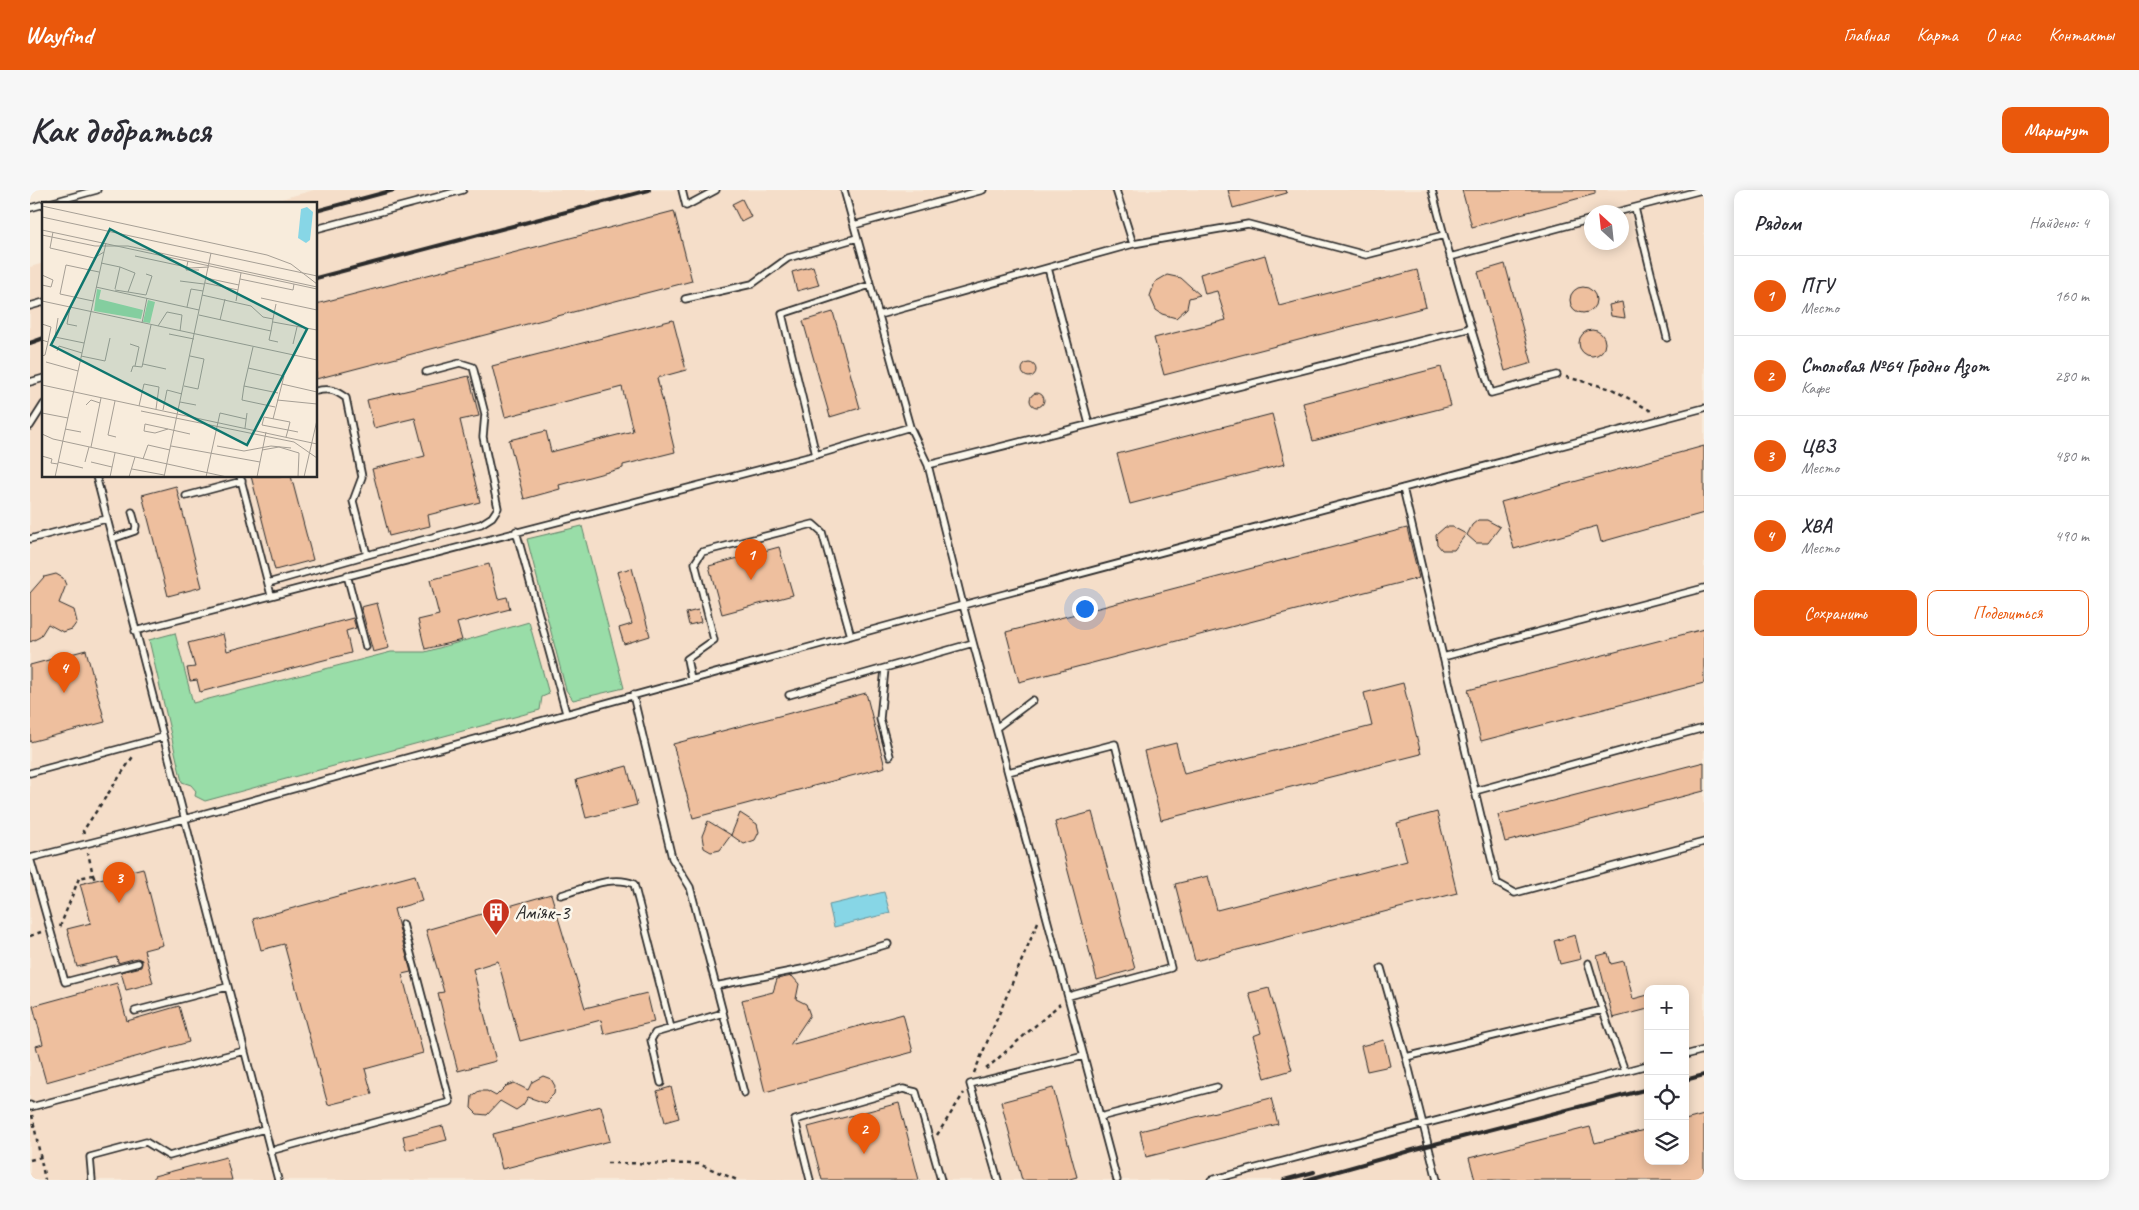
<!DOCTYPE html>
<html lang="ru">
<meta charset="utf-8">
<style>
:root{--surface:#fff;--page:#f7f7f7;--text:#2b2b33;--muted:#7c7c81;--line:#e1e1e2;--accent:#ea580c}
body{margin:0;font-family:Caveat,sans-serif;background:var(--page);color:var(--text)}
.controls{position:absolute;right:15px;bottom:15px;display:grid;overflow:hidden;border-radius:10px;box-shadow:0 2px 12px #0003}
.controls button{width:45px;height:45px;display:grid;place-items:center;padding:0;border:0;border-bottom:1px solid var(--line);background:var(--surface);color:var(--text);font:25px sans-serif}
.compass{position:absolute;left:1554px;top:15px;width:45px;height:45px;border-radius:50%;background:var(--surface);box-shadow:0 2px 12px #0003;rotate:333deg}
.you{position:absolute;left:1054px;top:418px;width:18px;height:18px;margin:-12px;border:4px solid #fff;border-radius:50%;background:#1a73e8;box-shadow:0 0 0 8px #1a73e833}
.badge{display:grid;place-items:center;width:32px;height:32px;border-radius:50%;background:var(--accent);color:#fff;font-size:16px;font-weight:700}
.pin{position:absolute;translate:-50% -41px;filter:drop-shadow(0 1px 2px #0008)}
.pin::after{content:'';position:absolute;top:26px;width:18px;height:15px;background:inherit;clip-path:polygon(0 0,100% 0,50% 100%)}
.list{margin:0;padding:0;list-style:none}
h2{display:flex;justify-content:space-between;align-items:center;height:65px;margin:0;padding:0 20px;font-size:21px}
h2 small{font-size:16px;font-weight:400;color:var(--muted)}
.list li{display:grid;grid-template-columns:32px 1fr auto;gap:15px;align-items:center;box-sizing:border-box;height:80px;padding:0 20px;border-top:1px solid var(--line)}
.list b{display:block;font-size:19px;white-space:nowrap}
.list p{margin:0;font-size:16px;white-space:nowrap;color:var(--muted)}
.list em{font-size:16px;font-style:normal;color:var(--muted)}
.actions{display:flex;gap:10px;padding:15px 20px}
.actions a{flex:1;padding:11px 0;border:1px solid var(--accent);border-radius:10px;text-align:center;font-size:18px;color:var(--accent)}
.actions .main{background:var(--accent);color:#fff}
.icon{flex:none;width:28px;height:28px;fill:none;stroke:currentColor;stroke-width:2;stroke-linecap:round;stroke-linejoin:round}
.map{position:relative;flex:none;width:1674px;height:990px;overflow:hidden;border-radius:10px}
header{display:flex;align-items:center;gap:30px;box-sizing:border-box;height:70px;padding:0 25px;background:var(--accent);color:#fff}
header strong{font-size:24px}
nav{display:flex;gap:28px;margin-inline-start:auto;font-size:18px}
.intro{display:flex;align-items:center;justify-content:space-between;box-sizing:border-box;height:120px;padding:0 30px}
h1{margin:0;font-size:35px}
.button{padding:12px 22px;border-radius:10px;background:var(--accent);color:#fff;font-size:18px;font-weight:700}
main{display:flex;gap:30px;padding:0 30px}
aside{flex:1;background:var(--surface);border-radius:10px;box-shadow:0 2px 12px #0003}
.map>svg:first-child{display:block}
.built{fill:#f5dec9;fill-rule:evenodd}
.green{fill:#99dda8;stroke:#62846a}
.water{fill:#87d6e6;stroke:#62929b}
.building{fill:#eebf9e;stroke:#2b2b2b}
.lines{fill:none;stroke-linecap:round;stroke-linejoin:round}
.service-casing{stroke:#2b2b2b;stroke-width:9}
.path{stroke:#2b2b2b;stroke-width:2.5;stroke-dasharray:4 4;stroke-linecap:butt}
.service{stroke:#fbf7ec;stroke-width:5.5}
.rail{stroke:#2b2b2b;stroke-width:4}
.labels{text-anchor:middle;stroke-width:5;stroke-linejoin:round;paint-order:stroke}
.poi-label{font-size:20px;fill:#2b2b2b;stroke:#fbf7ec;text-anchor:start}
.inset-road{fill:none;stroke:#a69f95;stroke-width:1}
.view{fill:#0f766e;fill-opacity:0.15;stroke:#0f766e;stroke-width:2.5}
.inset-edge{fill:none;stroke:#2b2b2b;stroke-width:2.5}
</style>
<header>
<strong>Wayfind</strong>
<nav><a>Главная</a><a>Карта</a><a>О нас</a><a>Контакты</a></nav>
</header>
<div class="intro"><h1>Как добраться</h1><a class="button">Маршрут</a></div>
<main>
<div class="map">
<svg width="1674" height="990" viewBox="0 0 1674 990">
<rect width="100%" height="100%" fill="#f8ecdc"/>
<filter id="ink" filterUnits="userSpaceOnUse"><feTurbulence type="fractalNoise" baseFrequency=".02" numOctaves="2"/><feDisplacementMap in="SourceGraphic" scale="10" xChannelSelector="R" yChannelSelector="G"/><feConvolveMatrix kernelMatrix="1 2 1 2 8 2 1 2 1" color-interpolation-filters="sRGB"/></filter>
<g filter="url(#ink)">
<path class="built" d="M284,0H1674V990H0V77L14,73V286H286V14H233ZM1562,22H1592V52H1562ZM1618,799H1655V971H1618Z"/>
<path class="green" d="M552,336L594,498L543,510L536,500L497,349Z
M499,432L519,504L512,507L510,520L175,611L165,606L166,601L161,595L152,592L119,450L145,443L163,513L361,462H395Z"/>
<path class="water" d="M854,702L860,723L804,737L799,715Z"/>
<path class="building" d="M1198,0H1256L1257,3L1203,18Z
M1432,0H1565V4L1442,37Z
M712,9L721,27L711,32L702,14Z
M644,21L662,91L286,189V114Z
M1235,65L1249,116L1387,80L1396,117L1134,185L1124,148L1196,130L1187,101L1175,104L1170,84Z
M1475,74L1502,173L1475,181L1448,82Z
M783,76L789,95L767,101L762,82Z
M1137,85L1151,88L1170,105L1159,108L1157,118L1146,128L1132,124L1126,120L1120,106L1125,92Z
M1540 110a13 13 0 1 1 26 0a13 13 0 1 1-26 0Z
M1592,112L1595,128L1581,126L1579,115Z
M803,122L830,218L800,227L773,131Z
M643,130L656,180L627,188L645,262L593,275V278L529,295L530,299L494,309L479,250L516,241L521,262L603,241L592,197L475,227L462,176Z
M1549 153a13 13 0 1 1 26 0a13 13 0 1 1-26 0Z
M992 180a7 7 0 1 1 14 0a7 7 0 1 1-14 0Z
M1411,177L1421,216L1283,251L1273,213Z
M439,186L449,226L430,230L450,312L398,325L400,336L359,346L342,279L395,266L385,228L344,238L337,210Z
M1000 210a7 7 0 1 1 14 0a7 7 0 1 1-14 0Z
M1242,224L1255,274L1100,314L1087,264Z
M1674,256V323L1571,352L1567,336L1484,359L1471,312Z
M221,286H261L283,370L245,380Z
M146,296L172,397L138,406L112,305Z
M1448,330H1457L1470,337L1458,353H1446L1437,345L1442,335Z
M1415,337H1423L1436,344L1424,360H1412L1407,354L1406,345Z
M1377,338L1389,388L989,492L976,442Z
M749,357L763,405L692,424L679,376Z
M459,374L468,409L477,407L480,419L427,433L432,450L395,459L388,430L409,425L400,390Z
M602,378L620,446L594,454L589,438L602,434L587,382Z
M26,384L33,388L36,395L29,413L44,420L47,432L42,439L33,442L18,434L10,447L0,452V403L14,387Z
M347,413L359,458L343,462L331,417Z
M668,420L671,432L659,435L656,423Z
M323,428L326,438L316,441L321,463L170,502L167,490L160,491L157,478L165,477L158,453L193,444L197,461Z
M1674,439V493L1451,551L1438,500Z
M56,460L75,532L0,552V475Z
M1373,493L1391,564L1131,630L1114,561L1146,553L1154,584L1342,536L1334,503Z
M836,503L855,577L663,628L643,554Z
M1674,572V601L1475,652L1468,625Z
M597,576L607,615L556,628L546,590Z
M1062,622L1105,779L1067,790L1025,632Z
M1407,622L1427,703L1165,771L1145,694L1178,686L1187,720L1377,671L1367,633Z
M710,623L727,634L729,642L725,650L714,654L701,645L690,660L681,662L674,658L672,646L678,631L701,645Z
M113,678L133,755L114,760L123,793L96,800L91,782L111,777L112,770L107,768L88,773L87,767L47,777L37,739L61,733L50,694Z
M385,685L392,711L364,719L381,782L372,784L393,863L335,879L342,904L298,915L254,754L231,760L223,729Z
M521,704L555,818L617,803L624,832L574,844L571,830L490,851L468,771L443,779L466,871L428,881L408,803L414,802L396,740Z
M1545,745L1551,769L1530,774L1524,751Z
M1578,763L1581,774L1594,771L1603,809L1618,805V819L1583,828L1567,766Z
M762,786L769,794L766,809L776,814L780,825L760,855L873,824L883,862L735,902L712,810L743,802L747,789Z
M87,793L97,831L149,816L159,852L16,892L6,856L13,854L3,816Z
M1239,798L1262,880L1235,888L1223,846L1231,843L1219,803Z
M1354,850L1360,876L1337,881L1331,856Z
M513,886L521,889L525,896L524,904L515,913L498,907L493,915L486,920L470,911L457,925L447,924L441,918L442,906L449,901H457L466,906L476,896L484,893L498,900L502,892Z
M641,897L649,928L635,932L627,901Z
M1023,898L1047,987L1036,990H992L971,912Z
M1241,908L1248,934L1116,967L1110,941Z
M869,913L889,990H792L778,937Z
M571,916L580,951L472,979L463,944Z
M1674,925V990H1445L1439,968L1560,937L1565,953L1618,939V971H1655V930Z
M413,936L417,950L376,960L373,946Z
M196,967L202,990H124V986Z"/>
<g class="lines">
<g class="service-casing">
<path id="service" d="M652,0L656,16L686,0
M814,0L880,237L898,275L933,415L1087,990
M1086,0L1103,54
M1402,0L1414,45
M16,14L67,0
M0,18L14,14
M1605,18L1637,148
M1587,22L1672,0
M824,35L953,0
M286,39L433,0
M1420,67L1562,29
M1018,78L1059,234
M655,109L722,94L758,68L827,48
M0,116L14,112
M849,125L1103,54L1218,34L1336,65L1414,45L1441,138L898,275
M1441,138L1461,203L1527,185
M0,192L14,188
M0,236L14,214
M786,265L752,124L840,95
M66,286L248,990
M210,286L241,405
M1373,298L1445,601L1674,538
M156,306L212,291
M486,341L536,523
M0,349L76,329
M82,349L105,341L106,336L102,322
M337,365L451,334L462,327L468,318L453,247L455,224L443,177L430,173L396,182
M317,385L336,457
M238,393L337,365L323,311L332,287L316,208C305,200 300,198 286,201
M105,441L786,265L880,237
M1413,467L1674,398
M855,479L850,529L860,566
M661,489L657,469L684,450L665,373L672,362L783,334L792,342L821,446
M603,505L642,668L660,697L693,823L625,843L621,850L631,893
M759,505L943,453
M966,538L1003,510
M978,582L1085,554L1141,778L1039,806
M0,583L133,547
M1445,601L1467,693L1485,703L1674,652
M0,668L154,629L933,415L1674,218
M0,668L35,792L108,773
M531,705C553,699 582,684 604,694L641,838
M1558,773L1570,813L1595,881
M1351,778L1376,867
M685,796L777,778L858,754
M105,821L197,797
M693,823L714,903
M1655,865L1674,860
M0,915L1,917L214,861
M1070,927L1187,897
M240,961L420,912L373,734
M62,990L60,967L116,952L139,966L234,939
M780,990L765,930L873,899L886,902L911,990
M968,990L940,894L1054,866
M1181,990L1618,875
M1407,990L1376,867L1572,820"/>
</g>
<path class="path" d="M1536,187L1582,199L1623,222
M54,644L53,641L104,565
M63,685L65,690
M30,737L49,688L63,685L58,663
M0,746L11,742
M956,879L1030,814
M944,883L1008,732
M2,925L15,990
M907,945L934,903
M0,970L11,967
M577,973L669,974L707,990"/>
<use href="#service" class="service"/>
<path class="rail" d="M286,21L364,0
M286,88L619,0
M0,153L14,148
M1655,890L1674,885
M1254,990L1284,982
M1276,990L1397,956L1618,899"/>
</g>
</g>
<defs>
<g id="building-pin" transform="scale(1.4375)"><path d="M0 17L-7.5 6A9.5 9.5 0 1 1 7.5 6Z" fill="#c8321e" stroke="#fbf7ec"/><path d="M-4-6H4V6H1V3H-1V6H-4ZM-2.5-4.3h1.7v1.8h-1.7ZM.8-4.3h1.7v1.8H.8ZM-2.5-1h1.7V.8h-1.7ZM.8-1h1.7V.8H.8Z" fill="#fff"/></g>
</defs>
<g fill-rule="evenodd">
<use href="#building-pin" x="466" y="722"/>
</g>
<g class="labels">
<g class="poi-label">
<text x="485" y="729">Аміяк-3</text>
</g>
</g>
<g transform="translate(12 12)">
<rect width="275" height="275" fill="#f8ecdc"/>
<path d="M55,87L59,88L57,97L101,108L99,117L52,109ZM106,98L113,100L108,121L101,120Z" fill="#99dda8"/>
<path d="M265,5L271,10L268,38L264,41L256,36L259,7Z" fill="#87d6e6"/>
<path class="inset-road" d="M0,4L225,53L249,62L275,82M0,15L275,74M0,28L275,87M11,30L8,46L52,56L62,50M0,33L53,44H86L275,85M93,54L149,66L167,65M146,59L144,68H157M59,61L78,65L73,87M0,73L11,78L9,85L0,83M164,76L197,83M198,77L251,88L252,82M138,79L162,82M163,81L196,88M54,85L157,108M73,88L86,90L93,71L78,65M86,90L104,93L110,74L104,72M219,96L275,108M0,99L275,158M51,99L18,92L24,63L57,70M194,99L199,71M145,105L149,87L161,89M28,106L25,122L35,124M157,113L229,129L231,117L221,115L209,104L160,93M16,116L13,135L42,141M231,117L234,102M178,118L183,97M231,120L275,128M100,121L105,96M0,122L9,125L6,140L0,138M116,124L125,110L140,113L138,129M229,129L227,138L236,140M127,132L152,137M88,142L97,145L93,164M251,142L255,125M211,145L202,184L236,191M15,149L17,144L40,151M0,154L3,153L6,140M39,154L63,159L68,136M4,160L36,169M101,162L124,167M206,166L242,174L231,217M89,170L91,164L100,165L109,123M240,182L275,190M0,183L275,242M142,184L156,187L162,157L148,154M202,184L200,198L233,205M235,198L275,202M73,199L66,233L74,235M138,200L154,203M44,203L49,198L58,201M97,204L102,182L117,185L114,207M121,208L125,188L140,192M99,209L252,240L275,256M0,211L26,216M203,226L205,211M23,227L39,230M126,227L103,222L102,229L113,231L126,227L148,232M0,232L11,237L185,275M244,235L246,228L248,220L222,215L220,223L246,228L256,230M129,244L218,260M175,244L202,249L229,244L249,246M49,245L59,196M220,248L237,245L257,251L256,275M0,254L10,257L9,261L16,262M101,257L106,243L128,248M16,260L41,266M43,260L47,245M49,260L70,265M90,267L122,273M13,275L64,41M68,275L73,251M87,275L93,255M122,275L169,51M164,275L178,211L204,217M215,275L224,230M262,275L275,218"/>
<path class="view" d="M68,27L265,127L205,243L9,143Z"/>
<rect width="275" height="275" class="inset-edge"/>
</g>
</svg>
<div class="controls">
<button>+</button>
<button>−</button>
<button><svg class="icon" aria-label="locate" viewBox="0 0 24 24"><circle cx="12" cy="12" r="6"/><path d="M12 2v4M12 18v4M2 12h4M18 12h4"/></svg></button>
<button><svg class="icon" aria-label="layers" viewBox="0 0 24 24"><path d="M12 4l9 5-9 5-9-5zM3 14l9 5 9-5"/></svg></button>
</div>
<svg class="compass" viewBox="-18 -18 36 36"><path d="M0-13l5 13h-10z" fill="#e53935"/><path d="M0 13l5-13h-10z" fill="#7c7c81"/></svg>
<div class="you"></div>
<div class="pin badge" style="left:721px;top:390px">1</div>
<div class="pin badge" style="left:834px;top:964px">2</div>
<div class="pin badge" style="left:89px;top:713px">3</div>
<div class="pin badge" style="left:34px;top:503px">4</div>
</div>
<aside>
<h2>Рядом<small>Найдено: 4</small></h2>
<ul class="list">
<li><span class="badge">1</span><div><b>ПГУ</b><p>Место</p></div><em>160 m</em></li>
<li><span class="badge">2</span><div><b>Столовая №64 Гродно Азот</b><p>Кафе</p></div><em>280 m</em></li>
<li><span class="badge">3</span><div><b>ЦВЗ</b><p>Место</p></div><em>480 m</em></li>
<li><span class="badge">4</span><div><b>ХВА</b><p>Место</p></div><em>490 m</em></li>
</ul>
<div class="actions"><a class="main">Сохранить</a><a>Поделиться</a></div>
</aside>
</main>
